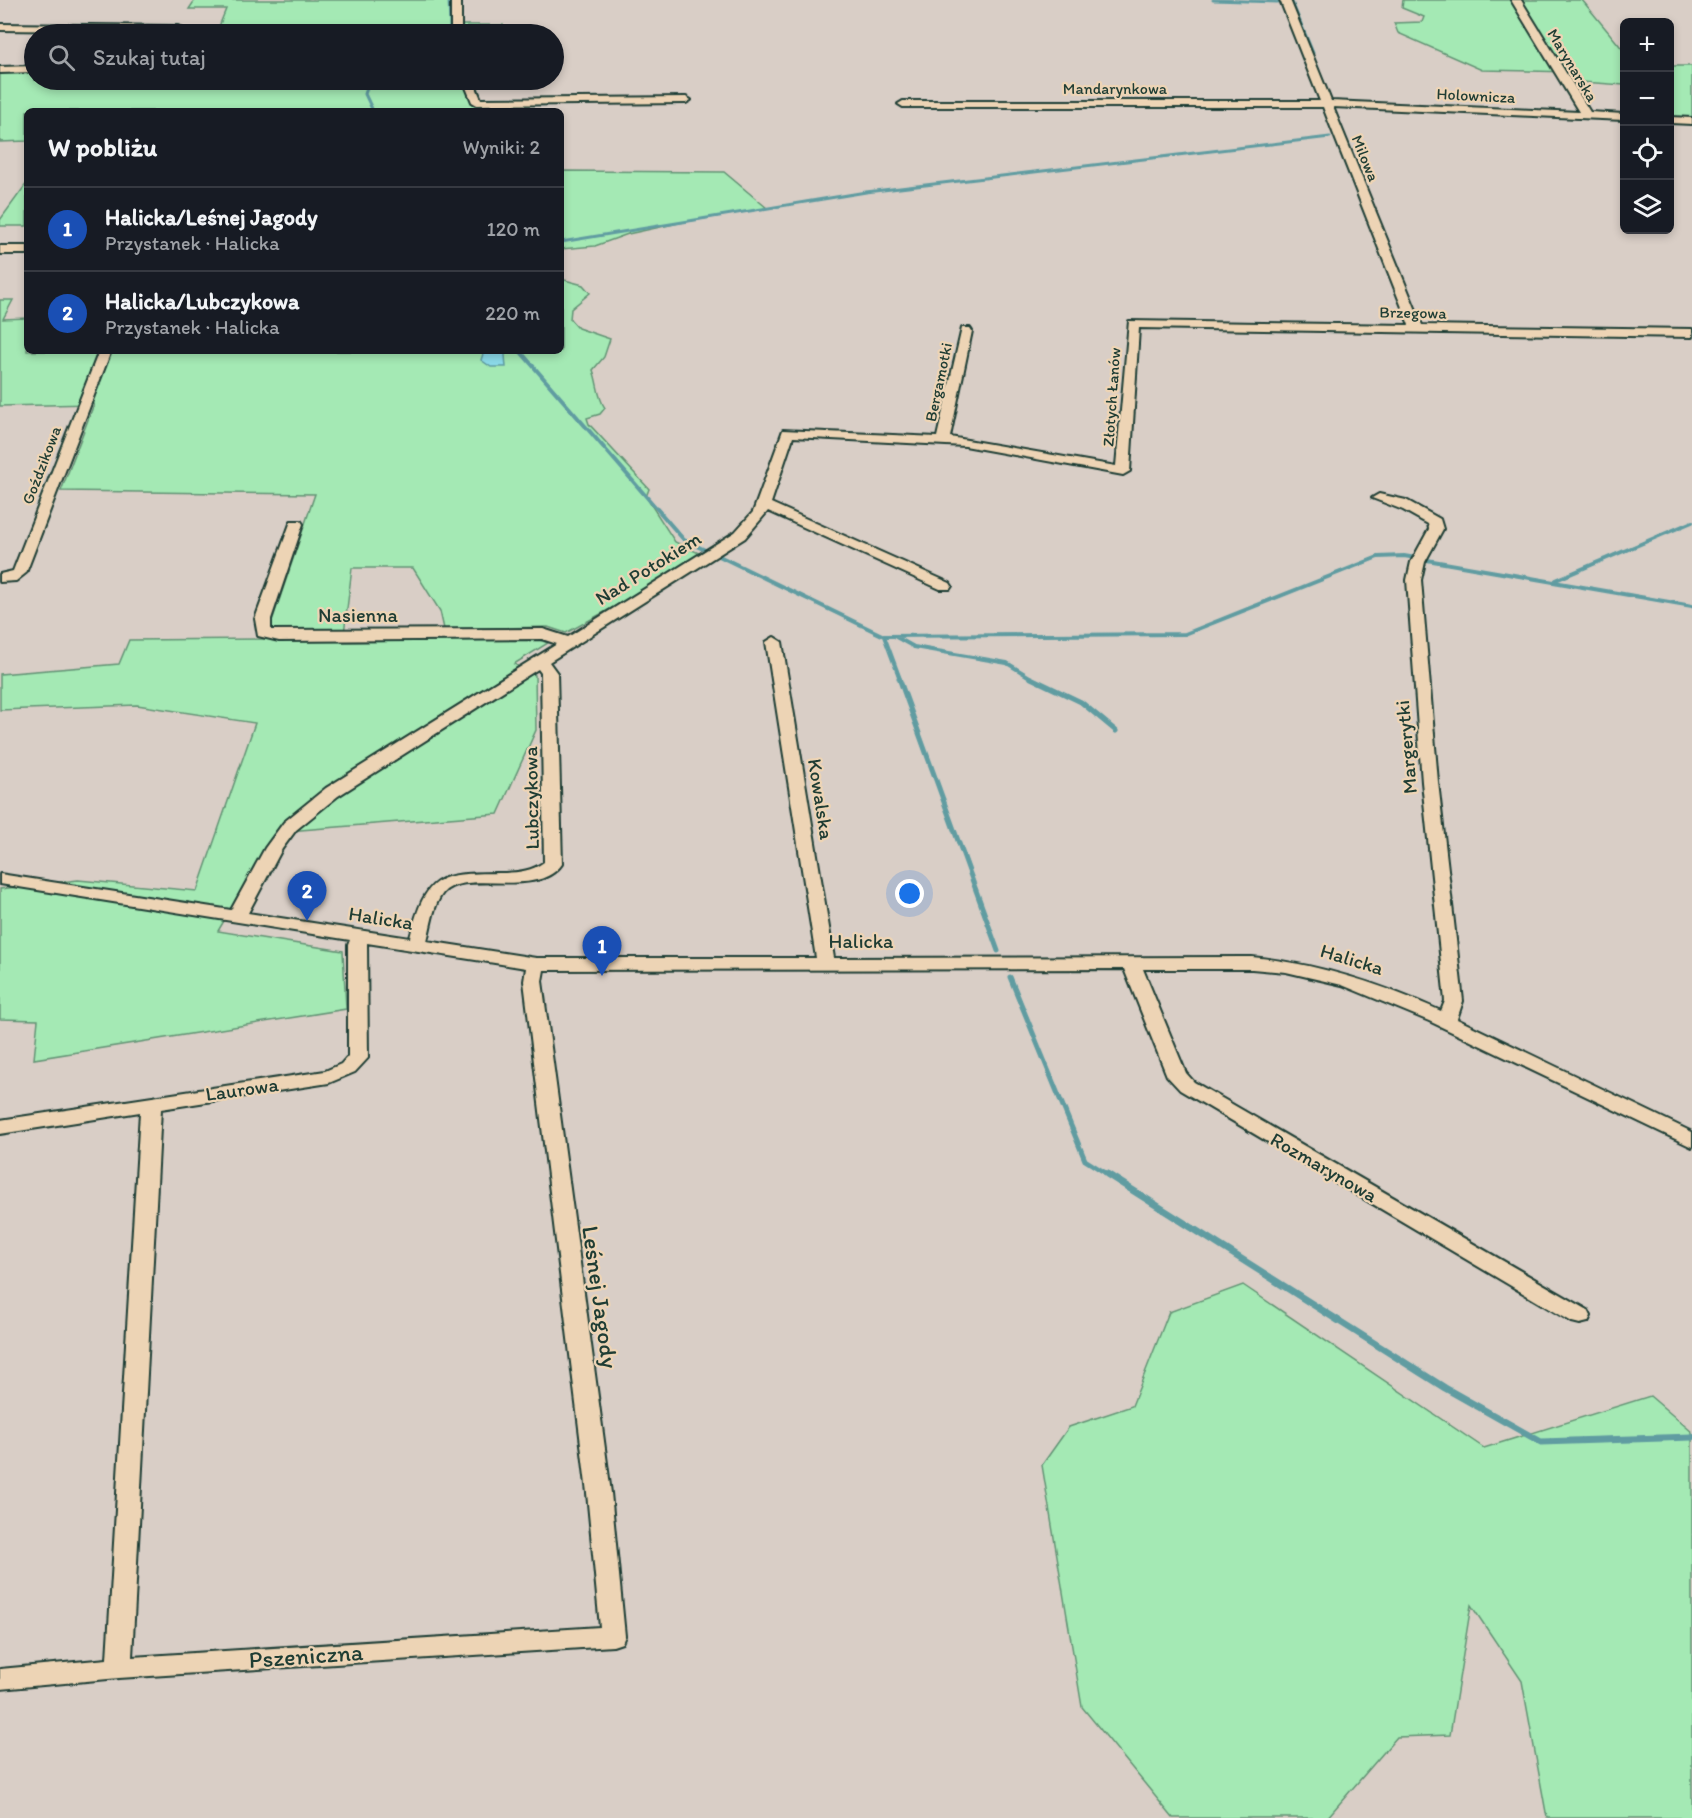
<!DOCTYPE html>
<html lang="pl">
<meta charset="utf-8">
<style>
:root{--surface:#171b24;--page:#20242c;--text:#f1f3f6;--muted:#9ea1a6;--line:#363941;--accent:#ea580c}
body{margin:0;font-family:Itim,sans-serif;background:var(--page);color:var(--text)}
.controls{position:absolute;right:18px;top:18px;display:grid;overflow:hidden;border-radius:9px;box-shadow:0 3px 9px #0003}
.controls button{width:54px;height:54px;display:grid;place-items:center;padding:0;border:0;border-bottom:2px solid var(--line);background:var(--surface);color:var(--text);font:30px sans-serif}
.you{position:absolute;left:910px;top:894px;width:21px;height:21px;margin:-15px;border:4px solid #fff;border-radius:50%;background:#1a73e8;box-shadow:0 0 0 9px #1a73e833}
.badge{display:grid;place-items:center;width:39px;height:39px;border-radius:50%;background:var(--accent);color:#fff;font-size:20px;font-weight:700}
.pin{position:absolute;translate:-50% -50px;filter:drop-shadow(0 2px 3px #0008)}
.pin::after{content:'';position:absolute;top:32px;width:21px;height:18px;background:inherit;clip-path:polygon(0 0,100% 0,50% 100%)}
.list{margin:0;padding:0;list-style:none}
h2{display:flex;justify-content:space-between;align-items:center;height:78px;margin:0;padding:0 24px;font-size:26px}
h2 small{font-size:20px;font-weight:400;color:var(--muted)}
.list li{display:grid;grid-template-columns:39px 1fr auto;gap:18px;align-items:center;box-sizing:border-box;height:84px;padding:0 24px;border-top:2px solid var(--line)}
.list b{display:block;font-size:22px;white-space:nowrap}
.list p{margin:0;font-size:20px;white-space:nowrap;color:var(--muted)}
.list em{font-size:20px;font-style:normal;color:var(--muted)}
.icon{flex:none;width:33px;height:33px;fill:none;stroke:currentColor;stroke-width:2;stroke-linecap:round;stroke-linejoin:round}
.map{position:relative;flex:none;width:1692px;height:1818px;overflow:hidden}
.search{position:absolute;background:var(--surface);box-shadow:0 3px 9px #0003;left:24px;top:24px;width:540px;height:66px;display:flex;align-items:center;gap:15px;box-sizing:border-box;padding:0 21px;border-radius:33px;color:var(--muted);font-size:22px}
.panel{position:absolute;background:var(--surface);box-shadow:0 3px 9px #0003;left:24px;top:108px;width:540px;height:246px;border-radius:9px}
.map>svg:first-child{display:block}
.green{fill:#a4e9b4;stroke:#629374;stroke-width:1.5}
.water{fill:#8cdbea;stroke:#609ca1;stroke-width:1.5}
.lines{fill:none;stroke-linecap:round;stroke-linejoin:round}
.stream-far3{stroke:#609ca1;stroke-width:3}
.stream-far2{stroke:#609ca1;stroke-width:4}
.stream-far1{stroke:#609ca1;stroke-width:5}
.stream{stroke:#609ca1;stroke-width:7}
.minor-casing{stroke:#1f3d34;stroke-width:4}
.minor{fill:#edd4b5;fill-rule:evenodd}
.labels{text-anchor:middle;stroke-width:4.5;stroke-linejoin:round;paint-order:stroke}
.far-street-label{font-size:16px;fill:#1f3d34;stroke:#edd4b5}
.street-label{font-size:20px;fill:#1f3d34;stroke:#edd4b5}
.near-street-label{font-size:24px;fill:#1f3d34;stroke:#edd4b5}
</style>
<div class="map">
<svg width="1692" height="1818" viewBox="0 0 1692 1818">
<rect width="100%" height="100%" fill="#d9cec6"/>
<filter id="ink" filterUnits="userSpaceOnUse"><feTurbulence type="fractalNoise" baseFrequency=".0167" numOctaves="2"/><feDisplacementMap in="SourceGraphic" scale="12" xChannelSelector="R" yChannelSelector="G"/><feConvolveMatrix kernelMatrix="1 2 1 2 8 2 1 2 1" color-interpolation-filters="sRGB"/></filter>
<g filter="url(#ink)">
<path class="green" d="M195,0H449L450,25H503L501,34H216L226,9H189Z
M1403,0H1582L1624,51V85L1582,82L1573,72L1482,70L1398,33L1394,23L1422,22L1424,17L1402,8Z
M1670,66H1692V118L1670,117Z
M0,72H34V80H476L485,111H27V141L0,142Z
M561,171L724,172L767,208L679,223L628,234L595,246L561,249Z
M27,183V226H0V220Z
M561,279L583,285L590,293L571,309L570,319L578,328L610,339L604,357L593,370C598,383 597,396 605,408L600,414L587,418L589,424L649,489L646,497L675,542L701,554L643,591L566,633L548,627L444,629L440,611L413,568H352L343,642L537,639L548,643L514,664L535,675L536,730L498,814L276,832L218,931L343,951L346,1009L34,1059L38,1020L0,1019V889L78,880L197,891L255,723L137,705L0,710V674L119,664L129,640L266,639L315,494L61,491L94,404L0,406V300H13L3,319L27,318V351H561Z
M1243,1285L1484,1448L1650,1396L1692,1432V1818H1547L1522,1681L1471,1605L1450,1735L1397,1737L1327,1818H1173L1082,1707L1042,1465L1069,1427L1132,1406L1169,1312Z"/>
<path class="water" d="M484,351H508L505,355L506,367H491L481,360Z"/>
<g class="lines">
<path class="stream-far3" d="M1213,0L1278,2
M1292,2L1313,53
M445,34L450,27L449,0
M373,111L365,94L367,88L380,80
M561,242L866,192L1330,137"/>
<path class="stream-far2" d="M520,351L684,540L705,550
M719,556L884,636L900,679
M1556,580L1692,522
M884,636L1185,634L1378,557L1404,556L1692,606
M896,637L914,647L1007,663L1033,679"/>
<path class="stream-far1" d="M899,678L998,951
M1031,678L1081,702L1116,731
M1010,977L1085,1160L1109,1175"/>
<path class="stream" d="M1107,1174L1445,1388L1541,1442L1692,1437"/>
<g class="minor-casing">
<path id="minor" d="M451,0H461V34H451Z
M1280,0H1290L1331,101L1579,112L1511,0H1521L1590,112L1624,114V120L1333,107L1422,325L1692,329V337L1139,328L1130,471L1123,475L965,446L793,437L771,503L950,583L952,586L950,589H940L768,511L745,538L549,662L557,673L562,864C537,900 465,868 443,893C433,905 431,926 427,941L536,958H816L766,642L774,637L782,642L834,958L1252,957C1319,964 1379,983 1441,1011L1445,1001L1422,782L1407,580L1411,562L1429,529L1428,524L1403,510L1372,498L1379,494L1406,500L1440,519L1443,529L1425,562L1421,580L1438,782L1463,1001L1457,1019L1692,1132V1147L1429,1021L1342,985L1286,972L1252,969H1143L1186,1073L1194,1082L1588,1310L1591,1316L1588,1322L1580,1324L1572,1322L1180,1090L1167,1076L1124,969L544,970L542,981L611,1493L625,1636L622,1643L613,1646L119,1678L0,1689V1669L107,1659L140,1112L0,1134V1120L325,1071L341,1064L348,1056V945L350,940L0,884V874L231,910L265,848L284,822L326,788L557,644L542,639L279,641L258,636L255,619L291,521H301L303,524L271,619V630L543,629L568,637L735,532L753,512L783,430L937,437L962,328H970L972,331L950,437L1116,466L1129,321L1409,325L1323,107H903L898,104L903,101H1320ZM538,669L541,673L544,862C532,871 520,872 505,873C439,874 427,871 410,938L248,913L282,849L296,830L338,796ZM367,943L526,968L524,981L587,1493L600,1627L132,1657L161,1109L329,1083L355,1072L368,1058Z
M0,24L178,26L183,29L178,32L0,30Z
M34,66V72L0,73V67Z
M463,80H473L481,99L686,97L691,100L686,103L477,105L472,102Z
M1670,117L1692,118V124L1670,123Z
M0,246H27V254H0Z
M99,351H111L26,573L16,581L0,582V574L13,571Z"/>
</g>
<use href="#minor" class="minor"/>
</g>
</g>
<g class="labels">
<g class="far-street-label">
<text transform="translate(1573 65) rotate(59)" y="6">Marynarska</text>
<text x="1115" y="94">Mandarynkowa</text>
<text transform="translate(1476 95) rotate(3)" y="6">Holownicza</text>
<text transform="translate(1366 158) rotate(68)" y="6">Milowa</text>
<text transform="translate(1413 312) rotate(1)" y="6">Brzegowa</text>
<text transform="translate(938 382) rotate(-78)" y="6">Bergamotki</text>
<text transform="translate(1111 397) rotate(-86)" y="6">Złotych Łanów</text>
<text transform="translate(41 465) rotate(-69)" y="6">Goździkowa</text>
</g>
<g class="street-label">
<text transform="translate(648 568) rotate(-32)" y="7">Nad Potokiem</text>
<text x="358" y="622">Nasienna</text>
<text transform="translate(1406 747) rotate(-95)" y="7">Margerytki</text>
<text transform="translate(531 798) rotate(-91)" y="7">Lubczykowa</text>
<text transform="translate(821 799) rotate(81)" y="7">Kowalska</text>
<text transform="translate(381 918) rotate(9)" y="7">Halicka</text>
<text x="861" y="948">Halicka</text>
<text transform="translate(1352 959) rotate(17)" y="7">Halicka</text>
<text transform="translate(242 1089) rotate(-8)" y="7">Laurowa</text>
<text transform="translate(1324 1167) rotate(30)" y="7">Rozmarynowa</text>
</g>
<g class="near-street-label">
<text transform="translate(600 1297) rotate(82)" y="8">Leśnej Jagody</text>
<text transform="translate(306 1656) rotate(-4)" y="8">Pszeniczna</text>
</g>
</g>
</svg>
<div class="controls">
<button>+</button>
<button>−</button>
<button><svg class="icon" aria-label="locate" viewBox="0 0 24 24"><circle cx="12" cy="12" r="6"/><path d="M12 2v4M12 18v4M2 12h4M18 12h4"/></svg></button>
<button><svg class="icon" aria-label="layers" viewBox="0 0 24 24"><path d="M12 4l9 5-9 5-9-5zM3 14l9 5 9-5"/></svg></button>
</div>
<div class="you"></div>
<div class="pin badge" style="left:602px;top:976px;background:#1a4fb4">1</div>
<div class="pin badge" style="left:307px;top:921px;background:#1a4fb4">2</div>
<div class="search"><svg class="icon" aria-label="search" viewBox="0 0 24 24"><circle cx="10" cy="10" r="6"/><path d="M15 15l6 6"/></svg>Szukaj tutaj</div>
<section class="panel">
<h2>W pobliżu<small>Wyniki: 2</small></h2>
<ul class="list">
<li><span class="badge" style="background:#1a4fb4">1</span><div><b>Halicka/Leśnej Jagody</b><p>Przystanek · Halicka</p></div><em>120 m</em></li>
<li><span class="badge" style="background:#1a4fb4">2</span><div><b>Halicka/Lubczykowa</b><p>Przystanek · Halicka</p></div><em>220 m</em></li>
</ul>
</section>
</div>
